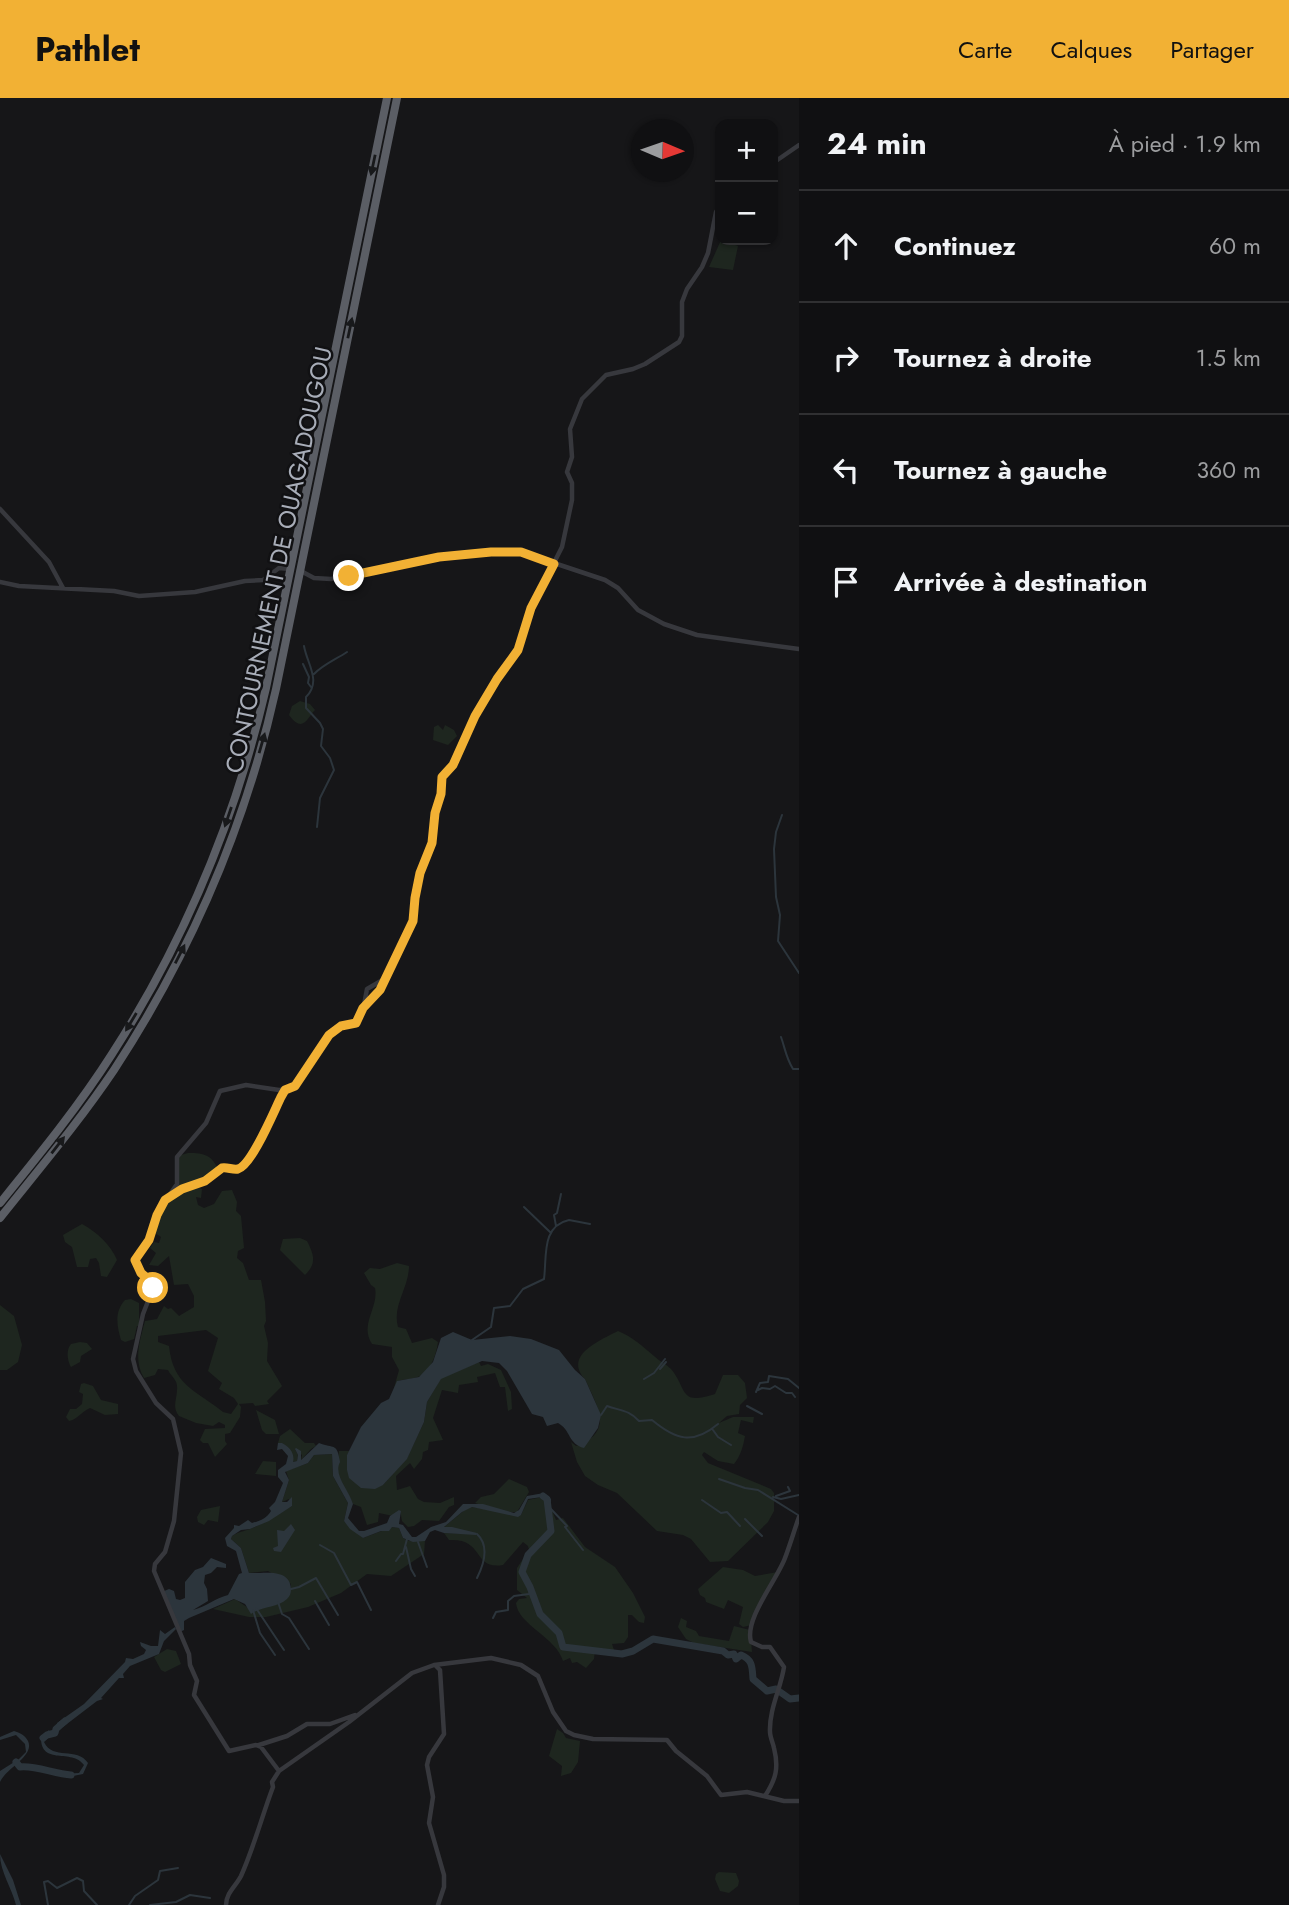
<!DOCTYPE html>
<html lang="fr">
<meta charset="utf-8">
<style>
:root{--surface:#101012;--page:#1e1e20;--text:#f1f3f6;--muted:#9c9d9f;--line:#303032;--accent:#f2b134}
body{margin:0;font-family:Jost,sans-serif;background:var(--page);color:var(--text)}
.controls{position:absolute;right:21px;top:21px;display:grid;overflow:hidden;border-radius:14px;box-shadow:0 2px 5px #0004}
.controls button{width:63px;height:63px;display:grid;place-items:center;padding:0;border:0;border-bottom:2px solid var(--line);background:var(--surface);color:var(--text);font:35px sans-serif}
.compass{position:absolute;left:631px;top:21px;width:63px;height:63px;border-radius:50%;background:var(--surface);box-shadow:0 2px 5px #0004;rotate:92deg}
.stop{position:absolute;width:21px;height:21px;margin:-16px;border:5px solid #f2b134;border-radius:50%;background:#fff}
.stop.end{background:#f2b134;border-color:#fff;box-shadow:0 2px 7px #0008}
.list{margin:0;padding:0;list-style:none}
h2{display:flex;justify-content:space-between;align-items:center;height:91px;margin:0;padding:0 28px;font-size:30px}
h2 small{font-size:23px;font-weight:400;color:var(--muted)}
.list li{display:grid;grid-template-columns:46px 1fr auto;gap:21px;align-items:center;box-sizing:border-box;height:112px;padding:0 28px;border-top:2px solid var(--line)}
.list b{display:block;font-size:26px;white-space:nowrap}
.list em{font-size:23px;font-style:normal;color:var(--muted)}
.icon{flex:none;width:38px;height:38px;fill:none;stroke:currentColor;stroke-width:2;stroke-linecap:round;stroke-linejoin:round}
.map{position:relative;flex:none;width:799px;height:1807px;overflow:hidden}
header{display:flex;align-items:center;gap:42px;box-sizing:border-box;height:98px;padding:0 35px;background:var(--accent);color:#111}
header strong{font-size:33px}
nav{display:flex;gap:38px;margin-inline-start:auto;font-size:24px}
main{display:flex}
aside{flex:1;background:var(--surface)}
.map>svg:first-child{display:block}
.green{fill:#1e261f;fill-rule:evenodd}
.water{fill:#2c353c}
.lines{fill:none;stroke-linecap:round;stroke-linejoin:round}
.stream{stroke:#2c353c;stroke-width:2}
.river{stroke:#2c353c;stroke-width:7}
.minor{stroke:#37383d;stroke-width:4.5}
.trunk{stroke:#5b5e65;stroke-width:8}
.oneway{fill:#18191b}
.route{stroke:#f2b134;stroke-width:9}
.labels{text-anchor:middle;stroke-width:5;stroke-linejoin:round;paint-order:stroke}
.street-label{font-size:24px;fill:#a8adb8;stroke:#111113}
</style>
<header>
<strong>Pathlet</strong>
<nav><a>Carte</a><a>Calques</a><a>Partager</a></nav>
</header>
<main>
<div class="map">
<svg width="799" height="1807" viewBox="0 0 799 1807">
<rect width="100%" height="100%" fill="#161618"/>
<path class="green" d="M721,142L738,148L733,172L709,169Z
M300,603L310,606L315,612C307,620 303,636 289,617L292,608Z
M438,627L443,632L445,627L454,632L457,638L448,647L433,642L434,629Z
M188,1055C205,1055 212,1057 219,1073L196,1089L202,1091L201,1100L196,1099L198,1107L204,1110L214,1106L222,1093L232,1092L237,1104L236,1113L241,1118L244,1150L238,1153L237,1160L243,1165L249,1182H261L265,1204L266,1223L264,1228L268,1245L267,1263L282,1288L267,1303L269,1306L255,1308L253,1305L239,1306L241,1309L240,1319L230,1335L225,1336V1343L227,1346L215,1359L208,1345H203L200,1342L205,1331L225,1330V1327L219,1324L213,1328L196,1325L179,1318C171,1308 178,1300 177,1288C177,1282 171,1278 168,1272L158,1271L155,1277L144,1280C133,1262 140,1242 145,1223L157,1221L164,1208L168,1211L171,1210L179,1218L194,1209V1198L188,1186L174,1187L169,1158L158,1168L149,1167L156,1155L150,1150L154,1144L159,1145L161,1139L152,1133L163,1106L178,1096V1061L181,1057ZM206,1232L218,1240L208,1273L222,1285L219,1291L234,1300L238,1306L231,1316L223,1314C196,1292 173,1288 169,1248L158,1244V1238Z
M82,1126C97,1134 111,1147 117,1162L107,1179L101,1178L99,1165L96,1160L90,1161L88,1169H77L72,1149L65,1144L63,1137Z
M300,1140L307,1143C314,1157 317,1165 305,1177L280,1152L283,1141Z
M397,1165L409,1168C409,1190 392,1207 398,1229L406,1231L412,1245L432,1240L438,1244C436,1258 430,1277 414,1280C408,1282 403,1281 398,1283L394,1290L399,1272L392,1259V1249L372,1246C359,1226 379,1210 375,1190L371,1187L364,1175L370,1170L380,1171Z
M131,1201L139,1205V1228H137L134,1241L125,1244L121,1242C117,1228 114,1214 125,1202Z
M0,1207L14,1218L22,1247L18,1264L7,1272H0Z
M618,1233C633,1239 642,1248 654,1258C659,1263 666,1266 671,1271C688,1291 678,1308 715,1296L723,1277H738L745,1285L747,1300L740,1307L739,1316L727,1318L719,1325L733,1319H754L753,1325L741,1322L738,1335L745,1338C743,1349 741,1357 734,1366L718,1363L704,1354L702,1357L708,1365L771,1391L774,1395V1413L768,1424L728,1463L710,1464L691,1441L683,1437L657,1433L617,1395L598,1387L585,1378L577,1364L571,1344L576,1348C615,1334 597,1308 585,1281C562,1257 603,1241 618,1233Z
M80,1244L87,1245L92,1251L81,1258L80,1264L71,1269C67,1262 66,1252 71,1246Z
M479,1264L481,1268L488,1266L501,1272L511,1294L512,1311L508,1313L505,1289H500L495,1275L477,1279L478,1284L459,1287L458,1295L442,1292L433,1320L443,1342L429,1344L428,1352L423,1354L422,1361L414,1371L410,1365L396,1378L397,1392L410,1388L418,1401L424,1404L440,1405L454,1399V1407L449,1409L439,1423L422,1422L414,1428L408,1429L402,1423L400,1412L393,1418L379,1415L378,1424L367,1427L361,1409L353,1406L337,1375L339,1353H350L347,1357L383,1387L407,1360L424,1324L427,1304L441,1280Z
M84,1285L93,1288L101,1302L118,1306V1316L105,1317L90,1310C82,1313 77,1322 69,1323L66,1319L70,1311H76L82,1306L83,1296L79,1294L81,1286Z
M256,1312L275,1322L279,1336H266L262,1332Z
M290,1331L305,1345H314L316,1348L311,1351L301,1362L302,1357L295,1351L298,1357L297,1363L293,1364L282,1345H278L280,1338Z
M332,1356L333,1378L348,1405L344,1423L363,1440L392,1429L399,1430L403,1440L409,1443H425L424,1456L391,1478L367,1476L341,1495L308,1509L266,1519H249L213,1511L235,1501L254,1514C268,1503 291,1510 291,1486L268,1473L249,1475L241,1450L231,1441L232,1438C240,1433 246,1433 255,1429C268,1423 279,1415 292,1408L289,1401L282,1404L289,1382L286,1373L308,1365L314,1357Z
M263,1363L276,1364V1378L255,1376Z
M509,1381L527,1389L529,1394L517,1414H504L475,1405L481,1399L494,1396Z
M542,1399L549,1405L556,1422L563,1420L585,1449L615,1469L633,1495L645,1519L644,1525L639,1524L632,1517H628V1539L624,1545L612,1546L614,1552L612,1556L595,1552L594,1561L586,1570L577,1564L572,1565L570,1560L563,1563C556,1539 518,1527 516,1505L519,1501L527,1500L517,1492V1470L529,1452L528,1448L523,1444L503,1467C472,1472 485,1440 449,1442L444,1435L477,1436L444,1429L467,1410L472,1409L521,1417L528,1402Z
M220,1408L218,1424L208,1422L204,1427L198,1424L197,1419L201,1412Z
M723,1469L743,1472L755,1478L778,1474L752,1527L743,1529L739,1526L743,1509L728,1502L724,1511L706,1504L705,1500L700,1497L698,1491Z
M681,1520L687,1523L686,1529L696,1533L699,1538L729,1543L734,1528L750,1532L752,1554L694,1545L686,1541L678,1529Z
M167,1551L176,1553L181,1566L165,1574L161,1572L154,1559Z
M557,1631L563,1635L566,1640L580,1643L578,1664L571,1675L561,1678L562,1668L549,1658Z
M719,1774L736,1775L739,1783L738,1788L729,1795L720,1793L715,1781L716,1776Z"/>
<path class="water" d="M453,1234L472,1242L510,1238L531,1241L559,1252L575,1272L585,1281L601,1317L598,1330L584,1350C568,1346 571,1332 558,1325L547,1328L543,1319L532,1316L507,1273L499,1265L482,1263L473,1267L441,1281L427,1304L424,1324L407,1361L383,1387L375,1391L361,1390L349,1380L347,1372V1357L361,1329L381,1305L389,1301L397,1283L419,1279L433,1264L441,1240Z
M278,1345H282C290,1349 295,1356 293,1364L297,1363L298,1357L295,1351L296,1350L301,1353V1362L319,1345C334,1351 337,1344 340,1364C333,1377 349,1392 353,1406L348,1420L359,1433H364L387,1425L390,1418L399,1412L401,1413L399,1426L403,1427L412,1439H416L431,1429L446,1424L463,1406H483L514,1415L519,1412L527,1398L544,1395L551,1401V1404L548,1405L542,1399L528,1401L521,1417L518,1419L472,1409L462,1414L444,1429H452L477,1435L476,1437L444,1435L435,1432L430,1434L425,1443L413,1444L403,1440L399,1430L392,1429L389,1433H381L363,1440L350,1431L344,1423L348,1405L333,1378L332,1356L314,1357L308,1365L285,1374L289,1382L282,1404H287L292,1399V1408L269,1423L250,1431L241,1432L232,1438L231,1441L241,1450L249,1475C262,1476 290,1469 291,1491C291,1495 290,1498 287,1501C277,1510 262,1508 251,1516L245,1506L234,1501L189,1520L184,1523V1532L180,1534L162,1494L169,1491L174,1493L176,1501L180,1502L185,1500V1484L195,1472L203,1469L211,1460L226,1466V1470L217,1469L211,1475L205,1477L204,1485L207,1491L208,1503L193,1512C206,1509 215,1500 228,1497L239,1476L242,1475L236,1453L227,1448L225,1440L234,1430V1427L239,1428L248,1422L252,1425C260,1423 267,1420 271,1413L269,1410L275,1404L283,1385L278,1379V1372L286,1366L288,1358L282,1351L277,1352Z
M291,1426L295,1432L281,1454L274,1453L273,1450L278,1448L277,1432L284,1433Z
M175,1529L176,1531L164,1543L159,1556L130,1568L123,1576L124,1580H119L101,1600L103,1601L97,1603L63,1629L57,1630V1625L84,1606L125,1564L126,1560L133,1561L144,1556L146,1552L141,1548L140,1544L151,1548H158L160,1532L165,1536Z
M49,1632L51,1637L44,1644C53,1663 77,1648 88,1665L83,1676L73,1678L61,1676L79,1675L84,1667C72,1650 41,1668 41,1640Z
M14,1633C20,1635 25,1637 28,1643C35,1658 6,1670 0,1684V1673L19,1661L26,1654L25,1646L16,1637L0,1642V1639Z
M0,1756L13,1782L21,1807H16C12,1790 0,1774 0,1756Z"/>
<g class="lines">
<path class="stream" d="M304,548C307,566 322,583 306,599V610L320,625L323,631L321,648L330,660L334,672L320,700L317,729
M303,566L309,579L308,585L311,589
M314,576C324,566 335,562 347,554
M782,717L776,734L774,751L776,799L780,817L778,843L799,875
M781,939C785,950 786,960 793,971H799
M524,1109L550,1134
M556,1128L554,1117L557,1115L561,1096
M472,1242L491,1229L494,1210L510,1208L523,1191L544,1181C547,1159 541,1128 569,1122L590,1126
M660,1271L666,1264
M644,1281L654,1275L665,1261
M758,1292L762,1290L770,1291L775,1288L786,1295H792L795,1299
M756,1294L760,1285L768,1284L769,1278L788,1281L799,1290
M747,1308L762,1316
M601,1317L607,1308C621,1313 629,1312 639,1323L652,1322C676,1342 693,1347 718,1326
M713,1332L718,1339L731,1347
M719,1381L745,1390L758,1392L798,1417
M776,1398L790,1393L788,1389
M773,1399L781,1401L799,1397
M702,1402L721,1415L727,1414L740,1428
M547,1411H551L567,1428L565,1429L583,1452
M745,1421L762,1438
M418,1444L427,1469
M320,1447L334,1455L351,1487L357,1484L371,1512
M406,1449L411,1471L415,1478
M396,1463L401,1456H403L407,1441
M477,1480C484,1466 490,1448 477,1436
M291,1491L299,1489L316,1480L338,1517
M315,1503L329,1527
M278,1504L282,1516L289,1520L309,1551
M256,1510L284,1552
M253,1512L260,1535L275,1557
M493,1520L496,1514L508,1512V1503L514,1498L529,1496L531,1491
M48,1807L44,1784L48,1783L57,1790L77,1780L83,1783L84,1793L97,1807
M129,1807L135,1798L158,1782L160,1773L178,1770
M150,1807L176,1804L190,1797L210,1800"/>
<path class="river" d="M543,1398L547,1401L551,1433L528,1457L522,1474L530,1489L540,1516L559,1535L563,1549L622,1556L633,1553L653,1541L723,1553L728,1557L734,1556L736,1561L741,1557C753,1562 752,1569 753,1581L767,1593L776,1591L790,1601L799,1600
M43,1640L47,1637L55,1635L56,1631L65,1623
M16,1664L20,1669C34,1667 55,1676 71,1677"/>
<path class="minor" d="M773,65L799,47
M0,411L49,464L63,490
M299,472L314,480L331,481L439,459L491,454H521L605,482L618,490L638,512L664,526L697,537L799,551
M0,484L19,488L114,493L139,498L195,494L245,483L263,482L279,470L290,471
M366,907L380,892L384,884
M170,1097L205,1083L222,1070C227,1069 233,1072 238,1071C252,1066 276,1007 285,992
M436,1568L440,1572L444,1636L429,1659L427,1667L433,1699L429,1725L444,1777V1789L438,1807
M259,1647L287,1638L307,1626H330L355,1617
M279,1673L349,1624L412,1575L434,1567L491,1560L521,1567L538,1578L553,1614L566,1633L574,1637L593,1641L667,1642L676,1653L707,1678L721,1697L747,1694L784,1703H799
M765,1698C776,1681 779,1670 774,1650C773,1645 770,1639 770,1634C769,1611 781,1590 784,1569L770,1549H762L751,1544C744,1521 777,1482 785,1460C790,1447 794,1433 799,1419
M226,1807C226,1795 236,1788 241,1778C254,1749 262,1718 273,1689L272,1684L279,1673L261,1649L256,1647L229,1653L194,1597L197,1583L190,1567L189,1556L154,1473L155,1466L165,1454L174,1423L181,1355L173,1321L156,1305L136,1273L133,1261L143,1216L154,1188L137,1169L135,1162L149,1142L162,1108L177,1086V1059L206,1025L220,993L246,987L279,992L290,991L295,988L307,968L315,960L319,951L329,937L341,928L356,925L364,907L367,891L386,880L413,823L415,800L420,775L432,745L435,715L441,696L442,679L453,667L475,618L518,552L531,510L562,449L572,402V385L567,374L572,359L570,331L582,301L606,277L633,271L645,266L679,244L682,238V204L687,191L702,169L708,155L716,114L720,108"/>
<path class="trunk" d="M0,1105C39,1057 79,1008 112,956C184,844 236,719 266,590L387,0
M0,1120C39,1071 79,1024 114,972C190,856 246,726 276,591L397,0"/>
</g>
<defs><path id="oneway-solid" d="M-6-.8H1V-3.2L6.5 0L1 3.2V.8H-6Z" transform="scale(1.75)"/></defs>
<g class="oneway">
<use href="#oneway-solid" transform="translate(373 67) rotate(102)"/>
<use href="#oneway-solid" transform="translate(350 230) rotate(-78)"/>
<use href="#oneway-solid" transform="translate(262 645) rotate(-74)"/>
<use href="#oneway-solid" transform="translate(228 719) rotate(109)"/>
<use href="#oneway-solid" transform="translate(180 856) rotate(-63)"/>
<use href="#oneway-solid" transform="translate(131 924) rotate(121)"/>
<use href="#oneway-solid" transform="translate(58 1047) rotate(-52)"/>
</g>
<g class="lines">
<path class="route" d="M153,1190V1185L141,1175L135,1162L149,1142L157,1117L165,1102L182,1091L205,1083L222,1070C227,1069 233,1072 238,1071C252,1067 274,1013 281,999L285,992L295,988L329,937L341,928L356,925L363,910L380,892L413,823L415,800L420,775L432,745L435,715L441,696L442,679L453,667L475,618L497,581L518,552L531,510L554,466L521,454H491L439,459L349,478"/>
</g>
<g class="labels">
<g class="street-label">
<text transform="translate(279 462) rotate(-78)" y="8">CONTOURNEMENT DE OUAGADOUGOU</text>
</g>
</g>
</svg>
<div class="controls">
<button>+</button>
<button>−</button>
</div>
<svg class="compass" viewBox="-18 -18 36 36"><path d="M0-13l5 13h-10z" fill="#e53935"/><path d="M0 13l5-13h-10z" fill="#9c9d9f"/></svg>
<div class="stop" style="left:153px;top:1190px"></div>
<div class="stop end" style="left:349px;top:478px"></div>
</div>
<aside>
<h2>24 min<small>À pied · 1.9 km</small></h2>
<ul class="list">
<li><svg class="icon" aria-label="ahead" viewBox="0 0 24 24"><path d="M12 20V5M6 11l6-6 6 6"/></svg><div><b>Continuez</b></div><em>60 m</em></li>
<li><svg class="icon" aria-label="right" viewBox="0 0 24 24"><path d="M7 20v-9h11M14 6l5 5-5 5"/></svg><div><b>Tournez à droite</b></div><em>1.5 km</em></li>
<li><svg class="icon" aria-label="left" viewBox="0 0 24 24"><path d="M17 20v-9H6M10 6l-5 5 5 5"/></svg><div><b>Tournez à gauche</b></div><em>360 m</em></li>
<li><svg class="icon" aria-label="arrive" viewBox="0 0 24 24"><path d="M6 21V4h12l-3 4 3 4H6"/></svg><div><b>Arrivée à destination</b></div></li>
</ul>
</aside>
</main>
